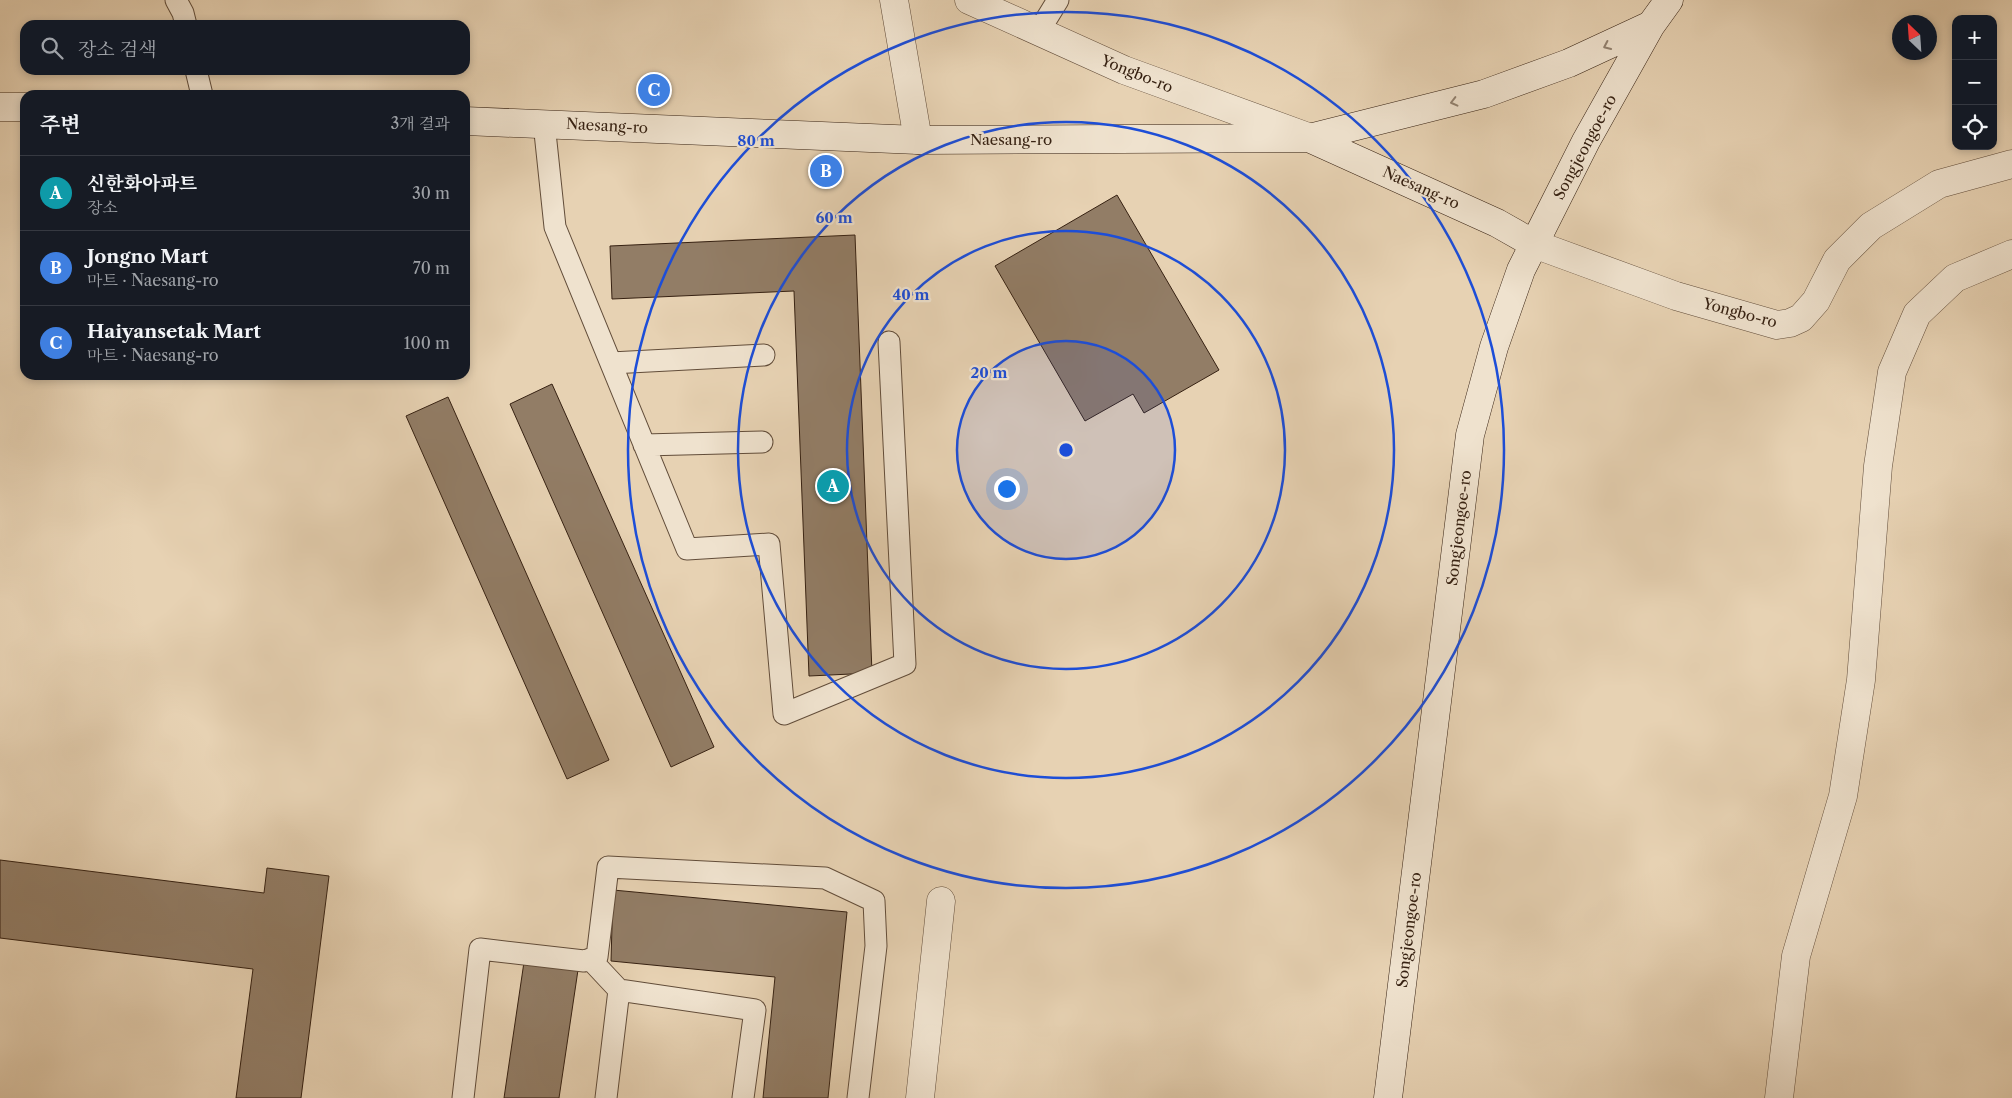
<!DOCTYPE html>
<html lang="ko">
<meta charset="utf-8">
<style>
:root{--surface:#171b24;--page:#242831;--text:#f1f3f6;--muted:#9ea1a6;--line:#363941;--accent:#c59692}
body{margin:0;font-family:"Libre Caslon Text","Noto Serif KR",serif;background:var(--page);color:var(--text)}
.controls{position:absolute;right:15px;top:15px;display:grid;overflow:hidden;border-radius:10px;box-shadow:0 2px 8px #0003}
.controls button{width:45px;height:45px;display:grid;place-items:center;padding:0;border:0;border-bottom:1px solid var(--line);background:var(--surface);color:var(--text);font:25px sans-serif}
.compass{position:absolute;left:1892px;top:15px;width:45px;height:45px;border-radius:50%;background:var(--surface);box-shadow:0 2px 8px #0003;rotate:335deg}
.you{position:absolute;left:1006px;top:488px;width:18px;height:18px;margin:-12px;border:4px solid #fff;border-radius:50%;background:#1a73e8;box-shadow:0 0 0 8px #1a73e833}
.badge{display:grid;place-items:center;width:32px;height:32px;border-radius:50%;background:var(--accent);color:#fff;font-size:16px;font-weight:700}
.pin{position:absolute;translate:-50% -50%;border:2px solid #fff;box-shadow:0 1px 5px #0006}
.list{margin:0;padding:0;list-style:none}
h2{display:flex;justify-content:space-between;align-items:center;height:65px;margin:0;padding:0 20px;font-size:21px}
h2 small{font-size:16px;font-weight:400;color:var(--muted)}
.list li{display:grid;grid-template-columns:32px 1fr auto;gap:15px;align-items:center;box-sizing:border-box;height:75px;padding:0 20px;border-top:1px solid var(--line)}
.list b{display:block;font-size:19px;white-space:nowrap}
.list p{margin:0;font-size:16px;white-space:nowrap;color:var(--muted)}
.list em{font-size:16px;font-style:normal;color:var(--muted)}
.icon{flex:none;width:28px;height:28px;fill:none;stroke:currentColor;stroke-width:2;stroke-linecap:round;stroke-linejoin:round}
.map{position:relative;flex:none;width:2012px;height:1098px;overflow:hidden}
.search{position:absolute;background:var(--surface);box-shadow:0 2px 8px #0003;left:20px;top:20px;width:450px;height:55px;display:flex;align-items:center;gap:12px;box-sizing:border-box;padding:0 18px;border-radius:15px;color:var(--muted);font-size:19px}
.panel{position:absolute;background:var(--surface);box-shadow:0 2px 8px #0003;left:20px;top:90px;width:450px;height:290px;border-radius:15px}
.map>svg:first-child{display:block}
.building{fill:#927d66;stroke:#362112}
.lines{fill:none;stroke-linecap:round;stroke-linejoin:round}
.lane-casing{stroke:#624d3a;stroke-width:23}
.street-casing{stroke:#624d3a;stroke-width:29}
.secondary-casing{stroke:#362112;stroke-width:29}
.lane{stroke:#efe2ce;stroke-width:21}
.street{stroke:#efe2ce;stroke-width:28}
.secondary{stroke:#efe2ce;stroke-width:28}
.oneway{stroke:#928270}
.ring{fill:none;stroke:#1d4ed8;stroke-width:2.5}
.labels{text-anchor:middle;stroke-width:4.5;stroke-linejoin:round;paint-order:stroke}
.street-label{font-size:15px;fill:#362112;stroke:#efe2ce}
.centre{fill:#1d4ed8;stroke:#efe2ce;stroke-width:2.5}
.ring-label{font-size:15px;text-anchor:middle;font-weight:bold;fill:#1d4ed8;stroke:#efe2ce;stroke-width:4.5;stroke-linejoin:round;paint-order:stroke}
</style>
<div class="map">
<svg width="2012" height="1098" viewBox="0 0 2012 1098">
<rect width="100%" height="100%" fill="#e7d2b3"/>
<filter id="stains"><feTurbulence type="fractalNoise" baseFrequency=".004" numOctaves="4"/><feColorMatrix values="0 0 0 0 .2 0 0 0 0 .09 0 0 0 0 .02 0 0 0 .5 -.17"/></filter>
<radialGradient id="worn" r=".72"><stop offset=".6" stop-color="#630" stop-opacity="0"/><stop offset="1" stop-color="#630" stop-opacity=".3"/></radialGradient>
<path class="building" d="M1117,195L1219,370L1144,413L1133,394L1085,421L995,266Z
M855,235L872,673L809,676L794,291L612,299L610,246Z
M552,384L714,747L671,767L510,404Z
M448,397L609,760L567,779L406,416Z
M0,860L264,893L267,868L329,876L301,1098H236L253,969L0,938Z
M613,890L847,912L828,1098H763L775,977L611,961Z
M524,962L578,970L559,1098H504Z"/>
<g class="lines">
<g class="lane-casing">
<path id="lane" d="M176,0L183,13L186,25
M1039,31L1058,0
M196,70L202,95
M544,123L555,227L687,549L769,544L784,714L905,664L889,342
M611,363L764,355
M644,445L762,442
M590,959L619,990
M463,1098L480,949L584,961L597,957L608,867L825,878L874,901L876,946L858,1098
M606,1098L619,990L755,1010L743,1098"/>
</g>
<g class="street-casing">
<path id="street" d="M894,0L918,140
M969,0L1124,70L1308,137
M1534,244L1676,296L1777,325L1790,323L1801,318L1816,301L1837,260L1871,226L1939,184L2012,164
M920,1098L941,901
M1779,1098L1796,956L1843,796L1861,680L1878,466L1892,372L1917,314L1955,278L2012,254"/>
</g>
<g class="secondary-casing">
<path id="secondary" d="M0,107H25
M465,121L918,140L1309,138L1497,223L1534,244
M1309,138L1484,94L1569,63L1651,25
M1388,1098L1470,435L1494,347L1521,270L1586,141L1651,25L1669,0"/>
</g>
<use href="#lane" class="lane"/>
<use href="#street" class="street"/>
<use href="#secondary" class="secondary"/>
</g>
<defs><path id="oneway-chevron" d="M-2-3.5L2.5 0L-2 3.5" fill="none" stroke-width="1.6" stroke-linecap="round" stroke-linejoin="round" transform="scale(1.25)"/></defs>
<g class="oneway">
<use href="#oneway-chevron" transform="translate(1607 46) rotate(155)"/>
<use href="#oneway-chevron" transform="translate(1454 102) rotate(166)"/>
</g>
<circle cx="1066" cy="450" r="109" fill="#1d4ed8" fill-opacity=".12"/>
<g class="ring">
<circle cx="1066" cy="450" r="109"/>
<circle cx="1066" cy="450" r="219"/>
<circle cx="1066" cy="450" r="328"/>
<circle cx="1066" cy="450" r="438"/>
</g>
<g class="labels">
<g class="street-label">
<text transform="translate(1137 74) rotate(22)" y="5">Yongbo-ro</text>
<text transform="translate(607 126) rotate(3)" y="5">Naesang-ro</text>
<text x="1011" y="145">Naesang-ro</text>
<text transform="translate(1585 147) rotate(-62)" y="5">Songjeongoe-ro</text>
<text transform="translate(1421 188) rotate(24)" y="5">Naesang-ro</text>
<text transform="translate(1740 313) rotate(15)" y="5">Yongbo-ro</text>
<text transform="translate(1459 528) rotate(-83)" y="5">Songjeongoe-ro</text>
<text transform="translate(1409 930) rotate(-83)" y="5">Songjeongoe-ro</text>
</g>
</g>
<circle cx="1066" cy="450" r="8" class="centre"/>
<g class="ring-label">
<text x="756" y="146">80 m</text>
<text x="834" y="223">60 m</text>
<text x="911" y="300">40 m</text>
<text x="989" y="378">20 m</text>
</g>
<rect width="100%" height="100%" filter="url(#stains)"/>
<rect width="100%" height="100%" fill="url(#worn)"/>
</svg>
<div class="controls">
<button>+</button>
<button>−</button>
<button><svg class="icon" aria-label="locate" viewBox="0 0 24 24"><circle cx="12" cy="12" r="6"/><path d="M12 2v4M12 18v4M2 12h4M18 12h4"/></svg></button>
</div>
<svg class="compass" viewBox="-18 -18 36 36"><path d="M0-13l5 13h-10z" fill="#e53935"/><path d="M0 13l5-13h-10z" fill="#9ea1a6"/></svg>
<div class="you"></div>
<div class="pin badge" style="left:833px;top:486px;background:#0f9aa8">A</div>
<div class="pin badge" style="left:826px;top:171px;background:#3f7fe0">B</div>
<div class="pin badge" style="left:654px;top:90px;background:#3f7fe0">C</div>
<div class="search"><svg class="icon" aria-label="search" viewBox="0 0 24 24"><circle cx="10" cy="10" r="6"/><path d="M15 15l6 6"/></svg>장소 검색</div>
<section class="panel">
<h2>주변<small>3개 결과</small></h2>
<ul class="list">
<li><span class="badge" style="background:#0f9aa8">A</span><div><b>신한화아파트</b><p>장소</p></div><em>30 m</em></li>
<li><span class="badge" style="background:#3f7fe0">B</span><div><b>Jongno Mart</b><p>마트 · Naesang-ro</p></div><em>70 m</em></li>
<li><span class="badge" style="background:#3f7fe0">C</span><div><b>Haiyansetak Mart</b><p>마트 · Naesang-ro</p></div><em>100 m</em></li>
</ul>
</section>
</div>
